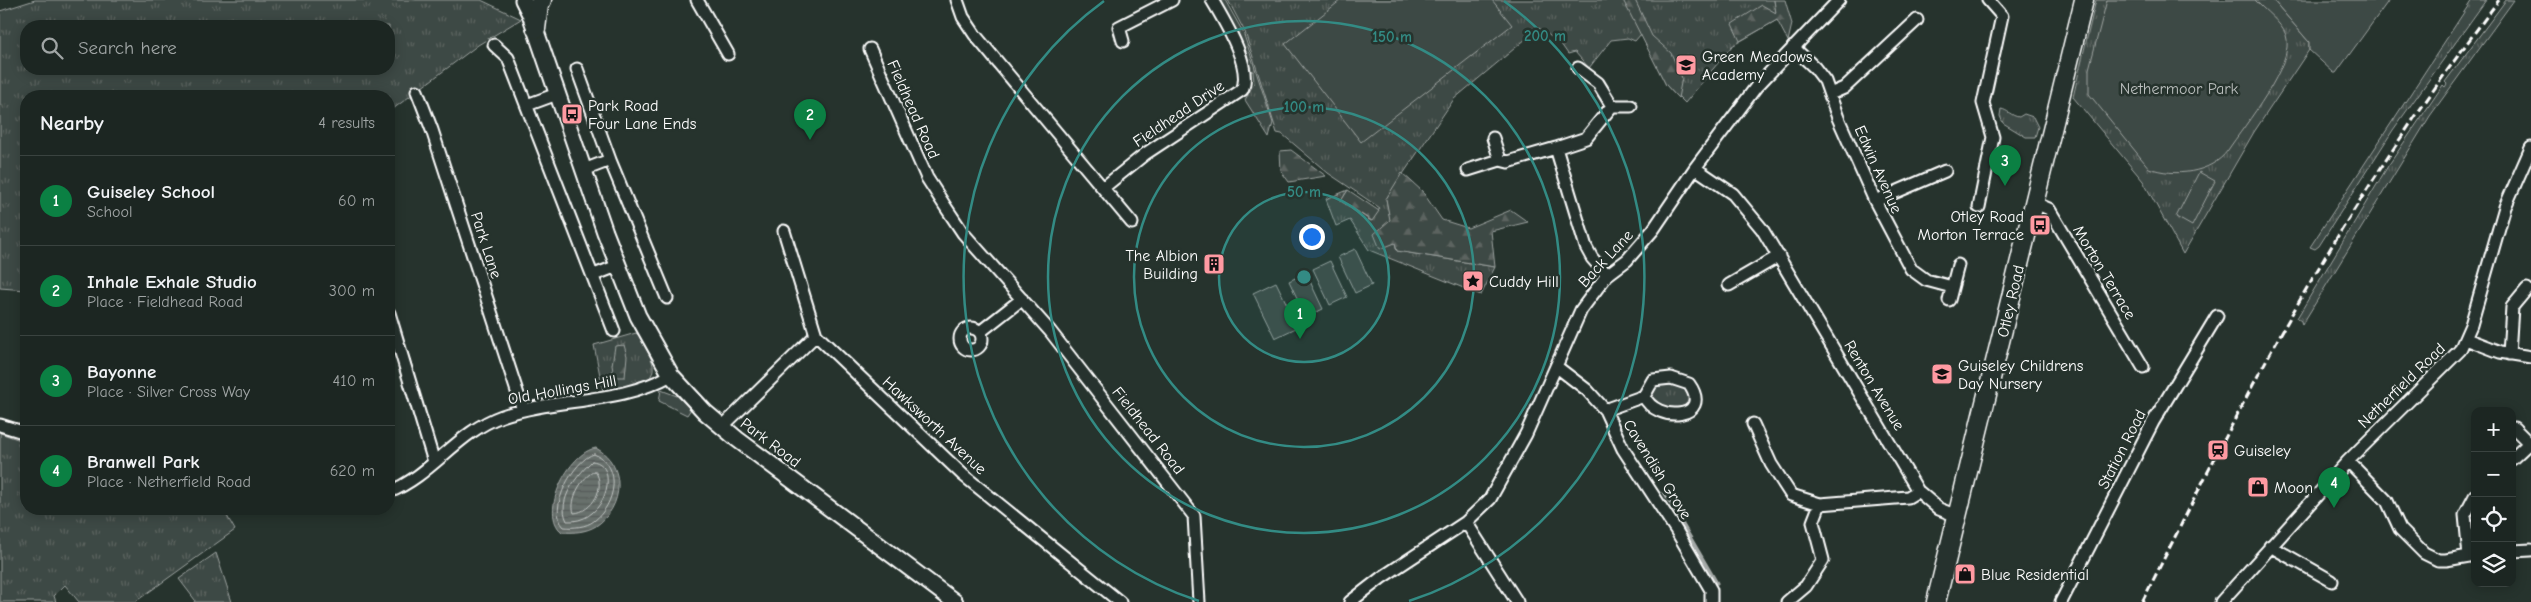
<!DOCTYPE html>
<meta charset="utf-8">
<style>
:root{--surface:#1c2622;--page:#252e2a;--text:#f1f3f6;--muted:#a0a5a5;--line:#3a4340;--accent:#0b8043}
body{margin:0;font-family:"Comic Neue",sans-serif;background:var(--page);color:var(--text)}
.controls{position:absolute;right:15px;bottom:15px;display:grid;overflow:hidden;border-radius:10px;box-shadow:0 2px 12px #0003}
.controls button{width:45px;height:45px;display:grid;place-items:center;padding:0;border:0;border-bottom:1px solid var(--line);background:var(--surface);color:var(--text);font:25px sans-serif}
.you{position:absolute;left:1311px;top:236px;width:18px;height:18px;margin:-12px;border:4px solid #fff;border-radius:50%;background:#1a73e8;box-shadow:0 0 0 8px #1a73e833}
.badge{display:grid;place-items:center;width:32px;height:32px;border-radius:50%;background:var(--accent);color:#fff;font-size:16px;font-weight:700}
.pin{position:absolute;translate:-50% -41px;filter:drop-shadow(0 1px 2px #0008)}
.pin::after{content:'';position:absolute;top:26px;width:18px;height:15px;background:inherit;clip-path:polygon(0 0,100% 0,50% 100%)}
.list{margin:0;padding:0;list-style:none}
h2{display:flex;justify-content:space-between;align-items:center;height:65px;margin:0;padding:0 20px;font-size:21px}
h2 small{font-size:16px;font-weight:400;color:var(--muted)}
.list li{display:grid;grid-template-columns:32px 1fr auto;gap:15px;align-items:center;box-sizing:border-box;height:90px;padding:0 20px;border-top:1px solid var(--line)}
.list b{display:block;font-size:19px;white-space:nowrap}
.list p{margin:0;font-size:16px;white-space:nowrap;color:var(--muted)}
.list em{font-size:16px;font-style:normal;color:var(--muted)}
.icon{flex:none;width:28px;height:28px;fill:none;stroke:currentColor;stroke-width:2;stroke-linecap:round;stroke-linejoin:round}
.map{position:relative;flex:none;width:2531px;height:602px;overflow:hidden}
.search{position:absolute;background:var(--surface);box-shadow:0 2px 12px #0003;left:20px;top:20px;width:375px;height:55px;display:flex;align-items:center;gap:12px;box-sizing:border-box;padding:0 18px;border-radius:20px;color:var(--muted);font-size:19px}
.panel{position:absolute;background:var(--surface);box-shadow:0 2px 12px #0003;left:20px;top:90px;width:375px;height:425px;border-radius:20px}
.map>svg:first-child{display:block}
.grass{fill:url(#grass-tufts);stroke:#9ea4a2;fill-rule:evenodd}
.forest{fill:url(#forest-firs);stroke:#9ea4a2}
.pitch{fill:#3e4944;stroke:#9ea4a2}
.water{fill:url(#water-rules);stroke:#a4a9a7}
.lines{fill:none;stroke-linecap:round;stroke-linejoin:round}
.shore{stroke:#c2c6c4;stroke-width:1}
.stream{stroke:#a4a9a7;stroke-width:3}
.street-casing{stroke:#fff;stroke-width:15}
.secondary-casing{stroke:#fff;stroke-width:19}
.primary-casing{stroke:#fff;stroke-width:21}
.street{stroke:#26332d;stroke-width:11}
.secondary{stroke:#26332d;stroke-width:15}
.primary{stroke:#26332d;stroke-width:18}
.rail{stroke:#fff;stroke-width:3;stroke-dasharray:8 4;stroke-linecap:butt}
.ring{fill:none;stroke:#338b84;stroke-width:2.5}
.labels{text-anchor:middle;stroke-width:5;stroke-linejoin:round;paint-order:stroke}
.poi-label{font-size:16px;fill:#fff;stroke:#26332d;text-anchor:start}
.park-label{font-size:16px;fill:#bbbfbe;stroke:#26332d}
.street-label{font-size:16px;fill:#fff;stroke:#26332d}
.centre{fill:#338b84;stroke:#26332d;stroke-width:2.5}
.ring-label{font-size:15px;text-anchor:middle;font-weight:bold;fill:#338b84;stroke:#26332d;stroke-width:5;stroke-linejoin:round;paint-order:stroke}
</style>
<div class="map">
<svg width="2531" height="602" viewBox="0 0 2531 602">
<defs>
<pattern id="grass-tufts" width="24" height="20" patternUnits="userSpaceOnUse" patternTransform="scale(1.25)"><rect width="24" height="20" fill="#3e4944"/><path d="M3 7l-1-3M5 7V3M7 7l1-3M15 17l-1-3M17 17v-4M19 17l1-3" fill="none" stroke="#5b6460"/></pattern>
<pattern id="forest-firs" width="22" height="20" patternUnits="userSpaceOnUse" patternTransform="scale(1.25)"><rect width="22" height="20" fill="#3e4944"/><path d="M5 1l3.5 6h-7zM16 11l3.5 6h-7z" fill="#5b6460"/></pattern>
<pattern id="water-rules" width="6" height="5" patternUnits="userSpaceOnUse" patternTransform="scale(1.25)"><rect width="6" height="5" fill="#67706c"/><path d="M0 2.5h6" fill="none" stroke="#575a59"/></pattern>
</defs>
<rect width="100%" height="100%" fill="#26332d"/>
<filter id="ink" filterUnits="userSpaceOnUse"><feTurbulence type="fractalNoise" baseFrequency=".02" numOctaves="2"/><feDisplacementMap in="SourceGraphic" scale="10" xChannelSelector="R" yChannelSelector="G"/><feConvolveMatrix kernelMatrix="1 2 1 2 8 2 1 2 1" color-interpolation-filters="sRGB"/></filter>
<g filter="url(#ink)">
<path class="grass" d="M35,0H481L521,19L478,45L389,112V96H26V290L0,288V11ZM26,26H389V69H26Z
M1217,0H1225L1243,32L1273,123L1269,138L1245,100L1254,83L1253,71H1249L1235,34Z
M1228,0H1774L1777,20L1732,46L1685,103L1679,97L1678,98L1666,85L1641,34L1635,41L1628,38L1611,40L1589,68L1575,52L1568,54L1561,44L1539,28L1454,99L1386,199L1397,251L1495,267L1481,295L1369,250L1350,220L1336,226L1326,199L1348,190L1341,201L1371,221L1380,208L1328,173L1282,134L1277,133L1245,32Z
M2096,0H2273L2309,42V50L2254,132L2183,254L2143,181L2073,97Z
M2472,0H2486L2393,130L2319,246L2315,249L2310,247Z
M2506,0H2514L2430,116L2302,325L2301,321L2297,318L2388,166L2443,85L2445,87L2447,84L2445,82Z
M2001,109C2008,110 2011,116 2019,117L2024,114L2033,117L2038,127L2035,137H2026L2003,123L2000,116Z
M636,333L640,337C644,345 651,356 653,365C656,389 618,389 603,391L594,345Z
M1660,384L1682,387L1689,396L1688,404C1676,414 1663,406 1650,401V390Z
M661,390L677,396L691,409L687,415L659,401Z
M0,433L26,442V509H223L235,530L135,602H79L65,585L54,596L56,602H0Z
M216,553L232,602H194L195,600L179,579Z"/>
<path class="forest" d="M1623,0H1635L1652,36L1671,53L1682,78L1678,98L1666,85Z
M1774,0H1785L1792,24L1788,41L1777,20L1740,41L1732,24L1762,5L1776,13Z
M1291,150L1326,176L1289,182L1281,171L1280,151Z
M1402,173L1422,191L1442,220L1468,228L1511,210L1528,222L1491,231L1495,267L1397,251L1395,243L1380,249L1374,234L1390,220L1386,199Z
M1348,190L1379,211L1372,221L1341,201Z
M624,345L627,356L625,377H614L612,365L615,346Z"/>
<path class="pitch" d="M1341,0H1492L1512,25L1361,142L1285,44Z
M2107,0H2255C2264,10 2281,22 2286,35C2296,63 2244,126 2228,150C2211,174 2174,177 2149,168L2089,94V69Z
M2273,0H2389L2336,73H2334L2309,50V42Z
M2199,172L2215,181L2192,226L2176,217Z
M1355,249L1372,285L1355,293L1338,257Z
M1330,261L1347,297L1330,305L1313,269Z
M1306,273L1323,309L1306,317L1289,281Z
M1276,282L1298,327L1275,338L1253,293Z"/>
<path class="water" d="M596,448C627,465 624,507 596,526C586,532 574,533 562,532C538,513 569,452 596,448Z"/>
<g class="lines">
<path class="shore" d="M594,454C624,466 615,505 594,521C586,527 574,528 564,527C546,510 574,459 594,454Z
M592,461C621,463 607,524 567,521C556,499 578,475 592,461Z
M595,471C607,487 592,512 574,513C569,500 582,476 595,471Z"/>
<path class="stream" d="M1664,492L1717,583"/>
<g class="street-casing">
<path id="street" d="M697,0L728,54
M957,0L963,17L975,35L1132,223
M1123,41L1119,27L1172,0
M494,45L508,58L614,331
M1793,47L1815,68L1825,81L1838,118L1875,201L1911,269L1926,280L1952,287
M870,49L927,178L945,206L963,233L1050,331L1194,516L1199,602
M577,69L610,160
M417,91L432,130L523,410
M1830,94L1844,88L1917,20
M527,105L557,94
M1612,106H1631
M1493,138L1500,160
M1556,148L1586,138L1612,106L1598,83L1578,68
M1695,168L1733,194L1762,229L1918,491L1939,509L1957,516
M584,170L610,160L667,298
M1468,170L1500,160L1508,162L1556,148L1586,247L1592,258L1607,275
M1103,188L1145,154L1242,90C1253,67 1224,21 1212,0
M1875,201L1945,171
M2033,202L2049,209L2143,367
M1979,207L1993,137L1983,103L2002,16L1988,0
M784,231L816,335L963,475L1120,602
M594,275L617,266
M1729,285L1779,256
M1949,300L1958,265
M389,313L434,462
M960 339a11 11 0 1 1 22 0a11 11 0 1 1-22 0Z
M980,332L1022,299
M2466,339L2500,352L2531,357
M2509,354L2512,307L2527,289
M1557,367L1587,390L1605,410L1623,449L1676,530L1711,590V602
M1605,410L1644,396L1653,380L1671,378L1689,384C1714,419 1656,424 1644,396
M1753,424L1771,464L1791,495L1820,504L1908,497L1918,491
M0,425L26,433
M722,427L816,335
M2514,428L2531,445
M2512,459L2529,443
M2348,461L2387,501L2400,529L2424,553L2438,560H2446L2475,555
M389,492C432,475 457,432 502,416C557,397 619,405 671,375
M1466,522L1517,602
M2270,546L2332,581
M2512,551L2531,550
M2469,556L2465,515L2475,496
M1350,602L1381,578L1466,522L1490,499L1526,434L1581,310L1607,275L1627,260L1653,230L1695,168L1756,87L1839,0
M1787,602L1806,586L1823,560L1813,522L1820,504
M2061,602L2153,422L2217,316
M2221,602L2348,461L2460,350L2471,325L2505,207L2531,148"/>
</g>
<g class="secondary-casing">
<path id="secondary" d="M523,0L530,14L605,232L638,316L671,375L705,412L737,439L955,602"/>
</g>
<g class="primary-casing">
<path id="primary" d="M536,29L539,5L542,0
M1936,602L2084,0"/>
</g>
<use href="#street" class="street"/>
<use href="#secondary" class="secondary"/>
<use href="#primary" class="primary"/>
<path class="rail" d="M2142,602C2190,508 2236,413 2288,321C2351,209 2422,102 2499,0"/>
</g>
</g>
<circle cx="1304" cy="277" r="85" fill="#338b84" fill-opacity=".12"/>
<g class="ring">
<circle cx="1304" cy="277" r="85"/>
<circle cx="1304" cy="277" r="170"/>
<circle cx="1304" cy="277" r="256"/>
<path d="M1199 601A341 341 0 0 1 1104 1M1504 1A341 341 0 0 1 1409 601"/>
</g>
<defs>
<g id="school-square" transform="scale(1.125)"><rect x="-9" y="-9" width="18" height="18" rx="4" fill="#ff9aa2" stroke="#26332d"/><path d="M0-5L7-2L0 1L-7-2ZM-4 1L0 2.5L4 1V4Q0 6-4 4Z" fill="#111"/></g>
<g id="bus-square" transform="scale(1.125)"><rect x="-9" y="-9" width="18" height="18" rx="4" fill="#ff9aa2" stroke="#26332d"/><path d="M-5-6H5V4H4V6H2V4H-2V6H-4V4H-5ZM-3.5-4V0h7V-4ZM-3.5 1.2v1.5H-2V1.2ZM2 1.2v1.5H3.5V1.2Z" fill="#111"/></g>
<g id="building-square" transform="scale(1.125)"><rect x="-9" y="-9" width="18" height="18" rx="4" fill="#ff9aa2" stroke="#26332d"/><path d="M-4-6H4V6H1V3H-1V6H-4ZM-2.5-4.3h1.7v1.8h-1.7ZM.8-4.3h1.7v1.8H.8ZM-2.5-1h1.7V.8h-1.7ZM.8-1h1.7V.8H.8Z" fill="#111"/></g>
<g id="sight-square" transform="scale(1.125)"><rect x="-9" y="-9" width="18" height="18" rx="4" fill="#ff9aa2" stroke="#26332d"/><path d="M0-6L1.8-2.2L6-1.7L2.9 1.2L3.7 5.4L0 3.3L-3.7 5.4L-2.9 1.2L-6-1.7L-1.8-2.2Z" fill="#111"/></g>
<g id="station-square" transform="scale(1.125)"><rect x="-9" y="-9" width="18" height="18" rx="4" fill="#ff9aa2" stroke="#26332d"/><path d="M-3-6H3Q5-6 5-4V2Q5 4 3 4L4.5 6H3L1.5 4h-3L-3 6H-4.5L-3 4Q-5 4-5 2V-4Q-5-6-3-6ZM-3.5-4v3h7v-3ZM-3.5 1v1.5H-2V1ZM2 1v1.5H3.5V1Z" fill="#111"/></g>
<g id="shop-square" transform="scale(1.125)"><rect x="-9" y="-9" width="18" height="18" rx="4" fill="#ff9aa2" stroke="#26332d"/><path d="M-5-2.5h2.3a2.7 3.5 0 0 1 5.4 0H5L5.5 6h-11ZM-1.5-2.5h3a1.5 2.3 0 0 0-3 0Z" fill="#111"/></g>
</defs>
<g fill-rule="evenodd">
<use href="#school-square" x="1686" y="65"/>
<use href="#bus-square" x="572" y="114"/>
<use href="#bus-square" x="2040" y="225"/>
<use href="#building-square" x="1214" y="264"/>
<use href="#sight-square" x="1473" y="281"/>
<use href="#school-square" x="1942" y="374"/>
<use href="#station-square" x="2218" y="450"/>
<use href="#shop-square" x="2258" y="487"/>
<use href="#shop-square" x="1965" y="574"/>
</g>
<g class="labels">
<g class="poi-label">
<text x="1702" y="62">Green Meadows<tspan x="1702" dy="18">Academy</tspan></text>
<text x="588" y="111">Park Road<tspan x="588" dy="18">Four Lane Ends</tspan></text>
<text x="2024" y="222" text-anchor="end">Otley Road<tspan x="2024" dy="18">Morton Terrace</tspan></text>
<text x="1198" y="261" text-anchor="end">The Albion<tspan x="1198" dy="18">Building</tspan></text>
<text x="1489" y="287">Cuddy Hill</text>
<text x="1958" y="371">Guiseley Childrens<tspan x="1958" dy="18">Day Nursery</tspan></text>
<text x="2234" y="456">Guiseley</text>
<text x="2274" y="493">Moon</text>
<text x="1981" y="580">Blue Residential</text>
</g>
<g class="park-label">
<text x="2179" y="94">Nethermoor Park</text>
</g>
<g class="street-label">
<text transform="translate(914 109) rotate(66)" y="6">Fieldhead Road</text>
<text transform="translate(1178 113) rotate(-34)" y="6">Fieldhead Drive</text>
<text transform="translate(1879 169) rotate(66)" y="6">Edwin Avenue</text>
<text transform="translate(487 245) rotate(72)" y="6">Park Lane</text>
<text transform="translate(1605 258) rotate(-47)" y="6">Back Lane</text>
<text transform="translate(2105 272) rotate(59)" y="6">Morton Terrace</text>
<text transform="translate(2010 301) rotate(-77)" y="6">Otley Road</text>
<text transform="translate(1875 385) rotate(59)" y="6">Renton Avenue</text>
<text transform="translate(2401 385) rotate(-44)" y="6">Netherfield Road</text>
<text transform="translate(562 389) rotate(-10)" y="6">Old Hollings Hill</text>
<text transform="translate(935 425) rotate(43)" y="6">Hawksworth Avenue</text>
<text transform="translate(1149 430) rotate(52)" y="6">Fieldhead Road</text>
<text transform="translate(771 442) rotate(37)" y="6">Park Road</text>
<text transform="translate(2121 449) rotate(-63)" y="6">Station Road</text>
<text transform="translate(1658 469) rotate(58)" y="6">Cavendish Grove</text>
</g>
</g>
<circle cx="1304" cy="277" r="8" class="centre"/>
<g class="ring-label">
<text x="1545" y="41">200 m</text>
<text x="1392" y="42">150 m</text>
<text x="1304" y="112">100 m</text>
<text x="1304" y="197">50 m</text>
</g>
</svg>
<div class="controls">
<button>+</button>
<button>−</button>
<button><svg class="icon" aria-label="locate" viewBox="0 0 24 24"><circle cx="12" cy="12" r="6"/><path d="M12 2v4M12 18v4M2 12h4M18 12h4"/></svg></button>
<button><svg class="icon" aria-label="layers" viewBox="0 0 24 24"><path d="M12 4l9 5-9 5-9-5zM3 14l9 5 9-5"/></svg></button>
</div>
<div class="you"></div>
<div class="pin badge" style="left:1300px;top:339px">1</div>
<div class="pin badge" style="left:810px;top:140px">2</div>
<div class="pin badge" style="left:2005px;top:186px">3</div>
<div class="pin badge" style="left:2334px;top:508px">4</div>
<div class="search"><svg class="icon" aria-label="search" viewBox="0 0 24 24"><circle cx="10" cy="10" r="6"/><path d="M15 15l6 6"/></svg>Search here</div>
<section class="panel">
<h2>Nearby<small>4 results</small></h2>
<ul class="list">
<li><span class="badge">1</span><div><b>Guiseley School</b><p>School</p></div><em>60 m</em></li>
<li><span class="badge">2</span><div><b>Inhale Exhale Studio</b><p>Place · Fieldhead Road</p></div><em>300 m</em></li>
<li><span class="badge">3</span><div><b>Bayonne</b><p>Place · Silver Cross Way</p></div><em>410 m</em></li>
<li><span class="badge">4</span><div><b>Branwell Park</b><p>Place · Netherfield Road</p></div><em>620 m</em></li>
</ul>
</section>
</div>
